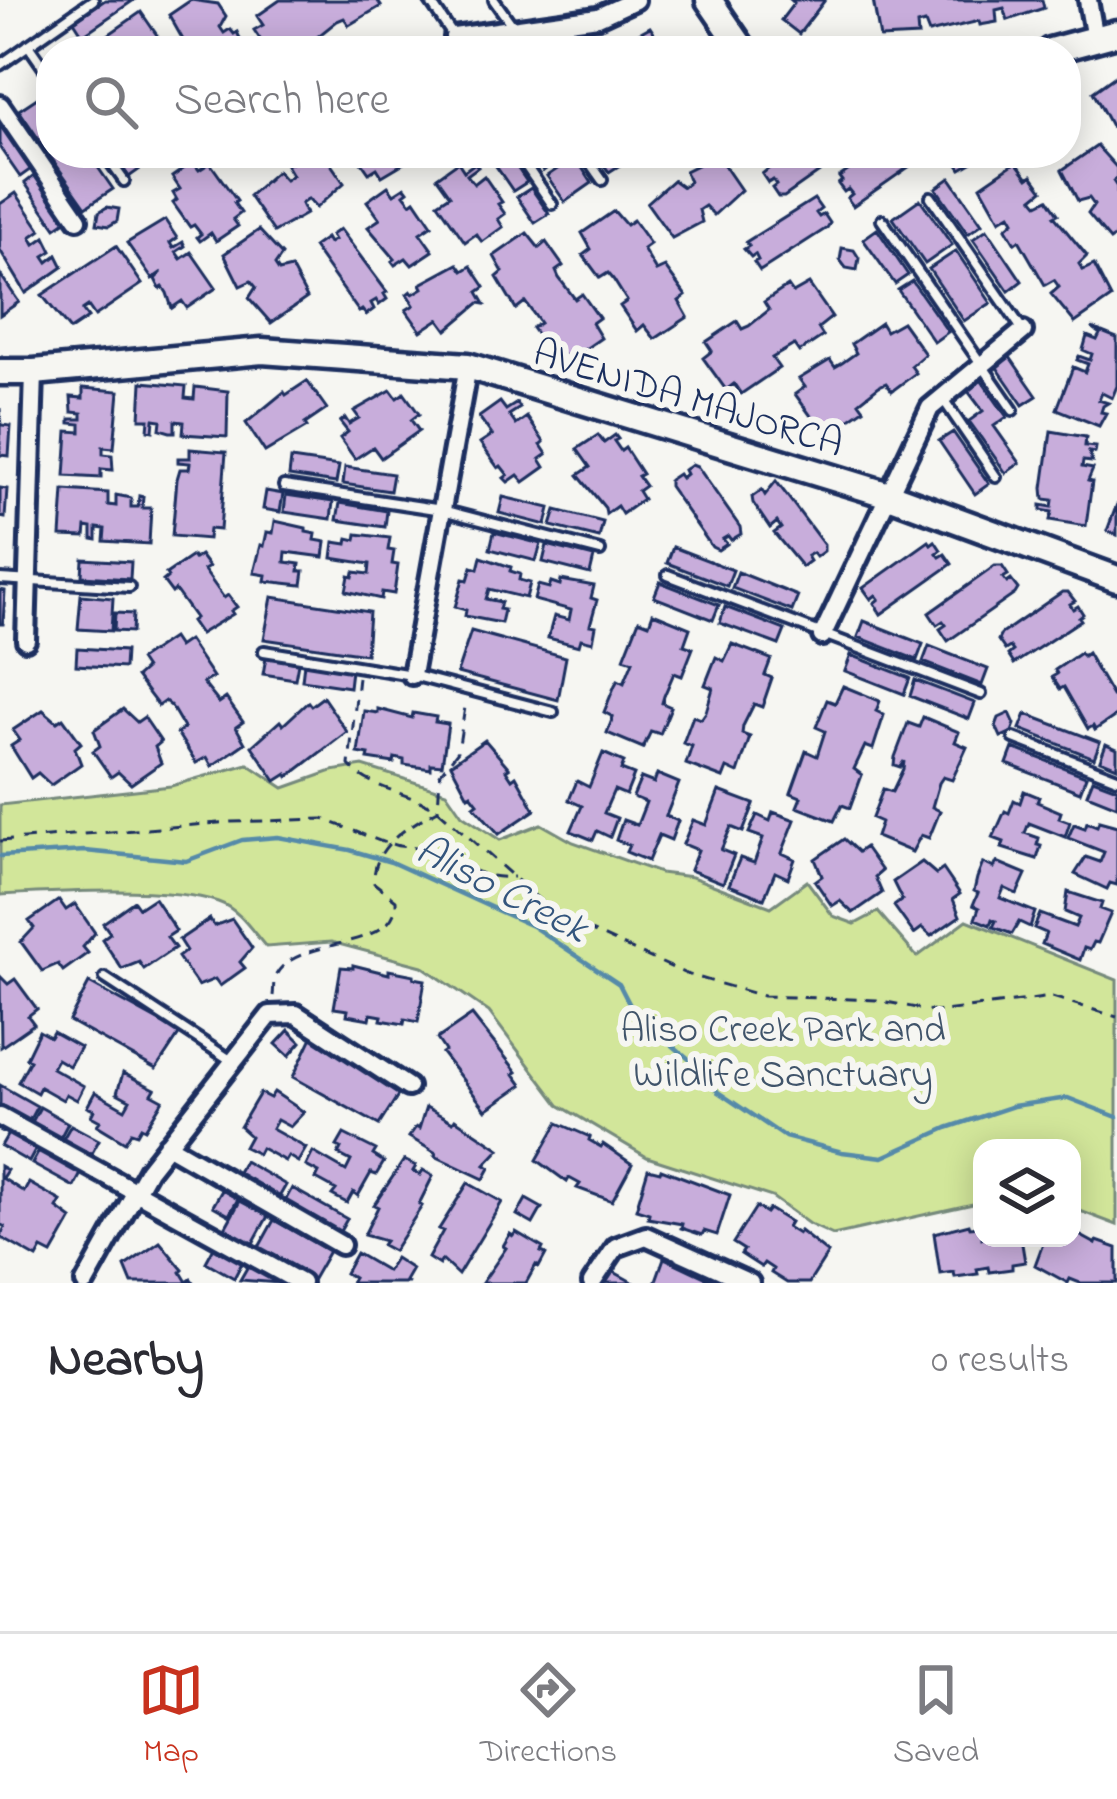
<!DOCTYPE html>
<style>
:root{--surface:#fff;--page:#f7f7f7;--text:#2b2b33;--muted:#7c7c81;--line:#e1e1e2;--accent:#c8321e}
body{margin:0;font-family:"Indie Flower",sans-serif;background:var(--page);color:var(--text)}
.controls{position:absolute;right:36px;bottom:36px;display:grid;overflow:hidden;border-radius:24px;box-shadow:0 6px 30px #0003}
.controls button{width:108px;height:108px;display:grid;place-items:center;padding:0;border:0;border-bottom:3px solid var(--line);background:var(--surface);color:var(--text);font:60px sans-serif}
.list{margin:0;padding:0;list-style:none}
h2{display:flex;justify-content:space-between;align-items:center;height:156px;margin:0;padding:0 48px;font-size:51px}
h2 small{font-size:39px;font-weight:400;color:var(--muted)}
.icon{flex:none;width:66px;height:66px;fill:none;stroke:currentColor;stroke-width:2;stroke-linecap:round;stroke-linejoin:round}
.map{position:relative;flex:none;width:1117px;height:1283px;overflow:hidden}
.search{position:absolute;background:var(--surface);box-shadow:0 6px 30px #0003;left:36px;right:36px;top:36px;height:132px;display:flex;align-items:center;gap:30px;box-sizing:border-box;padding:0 42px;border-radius:48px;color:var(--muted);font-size:45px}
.sheet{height:348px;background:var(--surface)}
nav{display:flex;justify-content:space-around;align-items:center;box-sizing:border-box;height:168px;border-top:3px solid var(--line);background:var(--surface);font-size:33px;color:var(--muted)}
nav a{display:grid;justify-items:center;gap:6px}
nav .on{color:var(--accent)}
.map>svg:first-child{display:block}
.green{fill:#d2e69a;stroke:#768a7c;stroke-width:3}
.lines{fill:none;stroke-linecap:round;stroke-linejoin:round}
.stream{stroke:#558aa9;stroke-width:4.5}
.building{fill:#c8addb;stroke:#1b2f5e;stroke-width:3}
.lane-casing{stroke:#1b2f5e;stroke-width:16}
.street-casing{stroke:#1b2f5e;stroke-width:26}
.secondary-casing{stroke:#1b2f5e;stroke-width:33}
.path{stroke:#1b2f5e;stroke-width:3;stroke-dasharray:12 9;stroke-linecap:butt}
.lane{stroke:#f6f6f2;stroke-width:8}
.street{stroke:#f6f6f2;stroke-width:16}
.secondary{stroke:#f6f6f2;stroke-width:24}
.labels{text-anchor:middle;stroke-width:12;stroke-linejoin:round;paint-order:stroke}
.street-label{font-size:39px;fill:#1b2f5e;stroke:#f6f6f2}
.park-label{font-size:39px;fill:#40546a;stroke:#f6f6f2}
.water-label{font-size:42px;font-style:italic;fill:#33557d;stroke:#f6f6f2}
</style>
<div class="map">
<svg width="1117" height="1283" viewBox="0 0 1117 1283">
<rect width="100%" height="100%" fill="#f6f6f2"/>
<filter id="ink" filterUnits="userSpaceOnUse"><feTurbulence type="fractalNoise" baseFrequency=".00833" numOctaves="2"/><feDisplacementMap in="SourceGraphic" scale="24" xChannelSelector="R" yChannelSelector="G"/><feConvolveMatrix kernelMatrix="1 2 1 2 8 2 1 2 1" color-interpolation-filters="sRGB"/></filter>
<g filter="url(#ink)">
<path class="green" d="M248,764L284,788L332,771L363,766L446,792L462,815L500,840L541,824L573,842L660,873L692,877L771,907L807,881L833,916L855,924L878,912L917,957L967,920L1117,980V1225L1072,1208V1148H982V1202L833,1235L809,1224L772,1197L647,1157L559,1105L489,1012L422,966L331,942L266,947C252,931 239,909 218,902C170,885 54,892 0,895V805L171,786Z"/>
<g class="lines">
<path class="stream" d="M0,856L85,851L186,861L242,840L278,837L350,850L391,862L532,926L619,984L634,1013L695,1064L718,1092L785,1137L842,1152L883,1157L947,1128L1013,1106L1068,1098L1117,1117"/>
</g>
<path class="building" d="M105,0H134L83,35L74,21Z
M191,0L218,4L226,16L220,27L224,33L230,29L234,34L237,32L246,51H197L200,48L196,43L187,47L169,15Z
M280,0H377L381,6L349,25L344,18L337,21L317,37L322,45L313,51H268L254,30L263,25L257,16Z
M791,0H825L799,34L781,20L794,3Z
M873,0H1042L1044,8L1008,20L1004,8L996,10L997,22L980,25L979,21L929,33L925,23L917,25L918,36L880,38Z
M141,12L161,41L146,51H85Z
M650,27L666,51H620L619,44Z
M1117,75V122L1111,126L1093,92Z
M46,92L51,99V146L46,150L19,110Z
M1066,95L1074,97L1079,103L1077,116L1066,114Z
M0,118L34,167L20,177L0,148Z
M1097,146L1117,168V178L1113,181L1117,187V235L1110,240L1088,214L1094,205L1089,198L1078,201L1062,170Z
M53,153H88L113,189L86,207L50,156Z
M112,153H133L143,167L129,177Z
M148,153H179L158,168Z
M312,153H323L344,183L316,208L308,199L301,204L306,214L274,232L249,196L277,171L285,180L292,175L286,165Z
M355,153H418L419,154L382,176L377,168L369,173Z
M487,153H507L527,182L513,191Z
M531,153H568L543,171Z
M595,153H616L623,163L609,172Z
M787,153H844L845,154L784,197H778L772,188L776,185L773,180L768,183L762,174Z
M874,153H920L923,157L853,206L847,198L852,194L848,189L844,192L838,184L842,181L839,177Z
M957,153H988L961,169L955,160L960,157Z
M717,155L741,190L714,215L705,206L699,210L702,222L672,238L647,203L673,180L683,187L689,182L685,171Z
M575,157L592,183L565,202L547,176Z
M193,162L199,170L210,163L237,201L234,203L241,213L233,219L238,226L216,241L211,233L200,241L197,237L201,234L194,225L190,227L173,203L177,200L173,193L180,189L172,177Z
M458,162L464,171L475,163L478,167L467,175L474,184L484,176L502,202L498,204L505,214L498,219L503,227L482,242L476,234L465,242L438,203L450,195L437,177Z
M1016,162L1028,178L1032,175L1043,190L1033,198L1038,204L1048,199L1058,214L1054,216L1087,256L1079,264L1083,270L1094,265L1111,298L1075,323L1051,294L1059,287L1054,280L1045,285L1019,240L1015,243L1006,228L1014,221L1010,214L1000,220L981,186Z
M38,173L70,218L56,228L25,183Z
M950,178L982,224L968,234L936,188Z
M388,186L394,194L405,187L408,191L404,194L411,203L415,200L432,225L420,233L433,251L412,265L406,258L395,265L392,261L395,259L368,227L380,219L367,201Z
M531,188L549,214L535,223L517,197Z
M16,193L41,230L31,237L35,244L45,237L52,251L44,256L48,262L57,255L63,267L26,293L0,250V204Z
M814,199L821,209L816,213L819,217L824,214L830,223L827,228L760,271L754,262L758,260L755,254L751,257L744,249L749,246L746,242Z
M920,199L952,245L925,264L893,218Z
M107,207L119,209L117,221L109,226L97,224L99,212Z
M614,211L626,225L633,220L650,244L643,249L656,271L665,267L686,296L679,301L688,317L655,339L644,325L637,331L620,306L627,301L613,279L608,273L600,278L583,255L591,249L582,233Z
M165,220L177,238L170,243L173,248L183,242L185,246L176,252L181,259L191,252L216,288L187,308L182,301L172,308L167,293L163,287L160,289L155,279L162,272L152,279L127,243Z
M340,229L387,292L384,294L387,299L379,305L376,300L371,303L374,309L366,315L362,310L359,312L313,247L326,238L329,243L334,240L331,235Z
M877,229L908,275L895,284L863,239Z
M987,229L1022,281L1009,291L973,239Z
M259,230L282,255L275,265L279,271L291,268L307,298L271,323L249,298L256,287L251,281L240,286L224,254Z
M527,233L539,248L546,242L563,266L556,271L559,278L575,299L582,294L599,318L592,323L601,338L568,361L556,347L549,352L532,328L540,323L525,302L516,309L497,277L503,272L494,256Z
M116,246L142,284L95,316L88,306L82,310L88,318L70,330L42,295Z
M842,248L854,250L859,258L857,270L846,268L840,260Z
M956,251L991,303L964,321L929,269Z
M458,264L463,271L471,266L485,287L478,292L485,304L479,303L447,330L439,319L421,331L406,310L414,305L407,294L411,291L413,294L423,288L421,284Z
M0,274L19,302L0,315Z
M912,281L948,332L934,342L898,290Z
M809,284L832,317L818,328L823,336L799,352L794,345L772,358L779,368L741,394L734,384L726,390L703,358L712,351L706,342L737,321L742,329L749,326L769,310L764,302L788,286L793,293Z
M902,322L925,354L911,366L916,373L892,391L886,383L879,386L859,402L864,409L841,425L837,419L821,430L795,394L805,387L799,379L830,360L835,367L842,363L856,353L851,344L881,323L886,331Z
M1092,328L1117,338V386L1112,398L1102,393L1099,400L1108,403L1103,406L1101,412L1106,413L1099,426L1057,409L1073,367L1085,372L1088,364L1077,360L1079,356L1090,360L1092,354L1083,350L1087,336L1097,340L1100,334Z
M1010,357L1037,396L1023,405L996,366Z
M979,377L1007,417L994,426L1020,463L1006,473L969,421L983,411L965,387Z
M307,381L327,409L305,424L307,427L265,452L246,423L284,392L286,395Z
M142,382L186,386L185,398L194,399L195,387L228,391L227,437L183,434L184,422L175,421V432H170L160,429L161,420L154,419L153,431L148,430L149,419H140Z
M83,388L119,391L114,448L103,447V454L112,455L113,470L101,469V478L65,476L68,431L81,432V424L70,423V419H82V413L72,412L71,397L83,398Z
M391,390L397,398L404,393L419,414L411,420L419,431L381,458L373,447L355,459L340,438L348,432L340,422L345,418L349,424L359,418L354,411Z
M500,402L506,410L517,403L520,408L509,415L516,425L527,417L544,442L541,445L547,454L540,459L545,467L524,482L518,475L508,482L504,478L508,475L501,466L498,468L480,443L492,435L479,417Z
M0,408L1,425L11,426L9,456L0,455Z
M1051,431L1086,437L1085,446L1096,447L1095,453L1089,452L1092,462L1083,461L1082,467L1093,469L1088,481L1092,482L1086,526L1050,520L1052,512L1041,510V505L1052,507L1053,500L1044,499L1043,488Z
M953,432L989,484L975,494L939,441Z
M598,435L604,443L615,435L618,439L614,441L621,451L625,448L642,474L638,476L645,486L638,491L643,499L622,514L617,506L606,514L605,508L578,475L590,467L577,449Z
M190,449L226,452L220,530L209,529L208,539L172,536L177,479L180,469H189L190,463L178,462V458H190Z
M291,459L339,466L336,483L289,476Z
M692,464L697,466L740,527L741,534L731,540L728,536L723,539L727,544L718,550L712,547L669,486V480L678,474L681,478L686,474L684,470Z
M345,467L393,474L390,491L343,484Z
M776,481L824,545V551L816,557L813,553L807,556L810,561L802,567L774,533L781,528L777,522L770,528L753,503L752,497L762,490L765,495Z
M0,488L7,489L5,518L0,517Z
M64,490L108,493V505L116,506V495L131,498V507H138L139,496L143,497L142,508H151L149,544L104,541L105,529L97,528V540L92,539V528L86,527L85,537L61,536Z
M266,491L283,494L280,512L263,509Z
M286,495L333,502L331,519L284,512Z
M503,497L550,508L546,525L499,513Z
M340,503L387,511L385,527L337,520Z
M1117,504V535L1107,531Z
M556,510L603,522L599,538L551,526Z
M275,521L306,528V532L316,534L315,540L326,542L324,557L286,552L285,562L300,564L299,571H304L302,585L265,581L266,575L254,573L261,545L264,546L267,532L273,533Z
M494,532L541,544L536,561L490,549Z
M357,534L390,538L388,550L394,551L392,564L398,565L394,594L382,592L381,599L346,591L349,576L353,577L354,572L369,574L370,564L332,558L334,542L347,544L348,538L356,540Z
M929,541L931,544L935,541L941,550L937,553L940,557L945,554L952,564L881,614L874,603L879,599L876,595L871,599L863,588Z
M547,545L594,557L590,574L543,562Z
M673,547L733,570L727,586L667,563Z
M200,555L209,567L204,570L224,598L228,595L237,607L231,611L233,614L200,634L191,621L195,618L175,590L172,593L163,581L168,577L166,574L192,556L194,559Z
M481,557L511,567L510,571L520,574L519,580L530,583L526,598L489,589L486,599L501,602L499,609L504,610L501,623L465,616L466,610L455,607L463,579L468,580L472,567L478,569Z
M83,559L131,562L130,579L82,576Z
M995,566H1002L1008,575L1003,578L1007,583L1011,580L1018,589L1015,594L948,641L940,629L946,625L943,621L937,625L929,613Z
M738,572L798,596L792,611L732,588Z
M561,580L594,586L591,598L597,600L590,625L596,626L593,642L581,639L579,646L548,638L554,616L569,620L571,610L534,600L538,585L549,588L551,582L560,585Z
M660,582L719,605L713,620L654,597Z
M0,590L5,591L3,624H0Z
M1062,592H1068L1075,601L1070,604L1073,609L1078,606L1083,614L1079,617L1081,620L1014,664L1008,655L1013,651L1010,647L1005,650L998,640L1001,634Z
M81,595L113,598L111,631L78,629Z
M272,597L369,612L366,654L264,639Z
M725,607L785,630L779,645L720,623Z
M115,613L133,614L132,632L114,631Z
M653,613L690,628L684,645L693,648L682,676L674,673L664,696L662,703L671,707L660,734L651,731L643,748L607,733L613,717L604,712L615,685L618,680L624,683L633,661L624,658L639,620L649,624Z
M864,621L923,644L917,660L858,637Z
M471,631L566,657L558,700L457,673Z
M172,638L178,647L188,640L213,677L203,683L219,703L226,698L243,722L236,727L245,743L212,766L207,757L196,763L177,733L184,728L171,706L165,701L158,706L136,677L145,669L139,660Z
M732,644L771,659L765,675L772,678L762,707L754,704L743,726L742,734L750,737L738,773L727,768L723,778L686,764L692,746L683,743L693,716L701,719L706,712L713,688L705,685L716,657L724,661Z
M929,646L988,669L982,685L923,662Z
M77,648L125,651L124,668L76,665Z
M1080,653L1083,656L1087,653L1112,696L1117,694V715L1095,730L1093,726L1088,729L1064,687L1060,689L1052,677L1057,674L1055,670Z
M851,655L910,678L904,694L845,671Z
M266,657L298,663L295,679L263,674Z
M304,663L351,670L349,687L302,680Z
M915,680L975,703L969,719L910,696Z
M843,686L880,701L876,711L884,715L873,749L865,746L854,769L862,775L850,808L842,805L834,821L797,807L801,797L791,793L806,751L817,756L825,731L816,727L827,700L835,703Z
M323,697L347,732L288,777L287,774L276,781L252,746L280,721L283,725L308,702L311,706Z
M123,709L137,722L144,717L161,742L155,747L161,763L131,784L118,772L111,777L93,751L100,746L94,730Z
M378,709L412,718L413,713L436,717L435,722L448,724L442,765L431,764V769L404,765V760L395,758L394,763L368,759L369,755L358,753L364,711L378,713Z
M43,710L57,722L63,718L81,743L75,748L81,764L51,785L38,773L31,778L11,746L20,740L13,730Z
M1010,713L1015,724L1012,732L1001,737L996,726L999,718Z
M1026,714L1100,742L1094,758L1020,729Z
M923,717L959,732L955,742L967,747L952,780L943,777L939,783L932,807L940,811L929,838L921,835L912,852L876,837L881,822L872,818L883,789L892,792L903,769L904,761L900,767L894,765L895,757L908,723L919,727Z
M485,740L509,768L506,770L512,779L516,776L535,810L499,834L474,806L478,803L471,794L468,796L451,764Z
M1106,744L1117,749V767L1100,760Z
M1013,748L1086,776L1080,792L1007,764Z
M603,753L624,762L621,770L634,775L626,795L614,790L604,813L617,818L610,837L597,831L593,840L571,831L582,806L569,800L577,781L589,787Z
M657,774L679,783L666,816L678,821L671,840L659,835L648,861L626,852L629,845L616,840L623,820L637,825L646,802L633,797L641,778L654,783Z
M1093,779L1117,788V806L1087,794Z
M719,791L754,804L743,832L731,827L721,850L734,855L723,883L690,870L698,850L683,844L693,820L706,825Z
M1024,791L1039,797L1037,802L1061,812L1059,818L1070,822L1065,837L1029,823L1025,833L1039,838L1037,845L1041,846L1037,859L1002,848L1004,842L993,838L1005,811L1009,813L1014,800L1020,803Z
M773,812L795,820L782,853L795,859L788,878L775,872L764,899L729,885L740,858L754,863L763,838L749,833L757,815L770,821Z
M1099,821L1117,826V885L1110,883L1107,889L1075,874L1086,857L1100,862L1104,852L1068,838L1074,824L1085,828L1087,822L1097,826Z
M844,839L858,852L865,847L882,871L875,877L882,893L853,913L840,901L832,906L815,881L822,876L815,859Z
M922,862L936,874L943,869L960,894L953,899L960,916L931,936L922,928L914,934L894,906L902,900L893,882Z
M997,862L1026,874L1017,894L1004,888L1000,898L1035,912L1030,927L1019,922L1012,934L993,927L996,921L992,919L990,925L975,919L979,908L973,905L978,893L974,891L977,878L983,863L994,868Z
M1068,892L1102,903L1100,909L1111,913L1098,943L1094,942L1090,950L1084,948L1080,960L1042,944L1046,933L1034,928L1040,914L1075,927L1079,918L1065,912Z
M154,898L176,931L167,937L175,948L144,969L139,962L122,969L102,939L110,933L103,923L134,901L139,908Z
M59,900L66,910L75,904L95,933L83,947L88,953L63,971L58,964L42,971L21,942L34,928L29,921Z
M210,919L214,926L232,919L252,948L240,962L245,968L220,986L215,979L198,986L178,957L186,951L179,940Z
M353,965L389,974V970L414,975V978L425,980L418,1022L405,1019L404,1024L381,1020L382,1016L371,1014L370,1019L347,1015L348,1010L334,1008L341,967L353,968Z
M0,976L8,984L15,979L37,1009L28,1016L34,1024L1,1047Z
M89,983L180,1033L156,1069L69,1021Z
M472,1015L517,1072L514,1074L522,1085L486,1110L442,1053L445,1051L437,1039Z
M289,1030L301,1042L289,1056L276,1044Z
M39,1031L50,1037L53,1032L80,1047L69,1066L57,1059L52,1068L84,1086L77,1100L66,1094L63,1100L40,1087L37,1093L18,1082L30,1060L26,1058Z
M312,1037L402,1089L379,1125L293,1077Z
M123,1073L155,1089L152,1094L163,1100L145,1129L141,1127L137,1134L131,1132L125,1142L97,1125L100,1121L91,1116L94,1110L87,1107L95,1092L125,1109L130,1100L117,1093Z
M0,1085L37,1106L29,1121L0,1104Z
M274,1092L304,1112L290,1127L277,1120L272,1129L306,1148L298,1162L288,1156L285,1161L261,1148L258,1154L244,1147L250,1136L240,1127L260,1093L270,1098Z
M40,1107L68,1123L60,1138L32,1122Z
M426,1107L453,1122L455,1119L500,1149L485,1165L490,1168L484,1179L435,1156L436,1153L409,1137L416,1127L419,1129Z
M558,1123L590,1137L589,1140L601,1147L603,1144L632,1164L612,1201L577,1188L580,1184L569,1178L567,1182L537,1160Z
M71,1125L99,1140L91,1155L63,1139Z
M9,1132L37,1147L29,1162L1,1146Z
M344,1134L376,1150L373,1155L384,1162L376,1175L371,1173L358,1196L353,1192L347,1203L332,1195L336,1190L316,1179L319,1173L306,1166L313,1152L346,1171L351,1161L338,1154L341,1148L337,1146Z
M40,1149L82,1172L74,1187L32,1164Z
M404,1160L416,1166L413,1171L420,1175L423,1170L433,1176L419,1204L422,1206L393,1251L382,1245L385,1241L364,1235L378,1207L374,1205Z
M244,1161L286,1185L278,1199L236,1176Z
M0,1166L7,1170L2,1178L24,1192L29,1183L61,1201L57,1208L72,1219L52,1254L42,1249L37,1258L0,1237L5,1227L0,1224Z
M648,1169L660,1172L661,1169L730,1195L717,1235L704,1231L702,1235L681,1228L682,1224L648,1218L649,1213L636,1209Z
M468,1183L502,1202L458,1275L442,1260L439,1265L428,1258L443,1231L439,1229Z
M292,1188L347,1219L339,1233L284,1203Z
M222,1190L238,1199L229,1215L213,1206Z
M526,1199L542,1208L533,1224L517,1215Z
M240,1201L268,1216L252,1245L224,1230Z
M756,1207L766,1213L769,1209L790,1222L787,1227L798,1234L800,1231L828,1253L809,1283H787L771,1273L773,1269L764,1263L761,1267L741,1254L744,1250L733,1243Z
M274,1220L329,1251L313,1279L258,1249Z
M969,1224L970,1227L982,1226V1238H1021L1025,1262L1012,1264V1269L989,1272L988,1267L977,1269L978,1274L955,1277L954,1272L940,1274L934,1233Z
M1072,1231L1096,1244L1097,1241L1117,1248V1283H1080L1070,1279L1068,1283L1035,1265L1045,1238H1072Z
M516,1232L543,1248L541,1252L546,1254L539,1267L536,1265L526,1283H482L506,1248L503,1246L510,1234L513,1236Z
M160,1242L183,1270L181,1272L187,1282L191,1279L194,1283H132L125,1266Z
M214,1247L242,1263L234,1278L206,1262Z
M356,1253L387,1271L395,1258L412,1269L405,1281L409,1283H350L353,1278L345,1273Z
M664,1258L717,1283H655Z
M606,1264L616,1269L614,1272L634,1283H596Z
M248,1266L279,1283L240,1280Z"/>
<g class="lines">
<g class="lane-casing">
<path id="lane" d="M429,0L454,37L453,51
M494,0L514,28L515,51
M28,45L51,78
M0,65L93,0
M104,153L124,181
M517,153L552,204
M583,153L602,180
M931,197L1022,329
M882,220L1013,410
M943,399L996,477
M284,486L442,510L600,551
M668,575L981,694
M0,579L129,587
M264,651L412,675L553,712
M1014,738L1117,778
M105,978L232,1061"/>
</g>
<g class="street-casing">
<path id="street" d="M1088,0L1095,39
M454,37L598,17L635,0
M0,105L78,219
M822,636L930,408L1023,331
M26,640L34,372
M412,675L468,366
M0,1117L301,1283
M167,1145L341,1245
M85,1283L148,1170L270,1015L296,1014L408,1087
M592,1283L616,1247L646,1236L750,1283"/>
</g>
<g class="secondary-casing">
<path id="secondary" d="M709,0L744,51
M1050,51L1117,33
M0,372H34L262,351L468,366L889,495L1117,579"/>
</g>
<path class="path" d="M358,677L349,765C369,789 411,793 438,810L543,903L578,925L686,974L763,996L877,1000L936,1012L1052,997L1117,1017
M0,841L231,822L323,819L385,843
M392,844C402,848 411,846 421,849C454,858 475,880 514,877
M273,996C274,989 273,983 275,977C293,935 399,953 396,900L374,883C372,846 408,826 438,810L440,774L458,751L466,701"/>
<use href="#lane" class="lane"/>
<use href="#street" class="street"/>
<use href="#secondary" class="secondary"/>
</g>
</g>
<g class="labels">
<g class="street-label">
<text transform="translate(689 396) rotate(17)" y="14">AVENIDA MAJORCA</text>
</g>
<g class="park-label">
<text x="783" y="1041">Aliso Creek Park and<tspan x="783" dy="45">Wildlife Sanctuary</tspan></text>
</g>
<g class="water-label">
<text transform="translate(503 887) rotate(27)" y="15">Aliso Creek</text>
</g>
</g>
</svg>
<div class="controls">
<button><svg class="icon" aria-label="layers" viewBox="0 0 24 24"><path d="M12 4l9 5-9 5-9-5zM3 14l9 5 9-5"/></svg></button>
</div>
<div class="search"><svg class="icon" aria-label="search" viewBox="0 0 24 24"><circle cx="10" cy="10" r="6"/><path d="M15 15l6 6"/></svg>Search here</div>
</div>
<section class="sheet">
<h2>Nearby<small>0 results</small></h2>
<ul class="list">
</ul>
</section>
<nav>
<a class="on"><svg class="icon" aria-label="map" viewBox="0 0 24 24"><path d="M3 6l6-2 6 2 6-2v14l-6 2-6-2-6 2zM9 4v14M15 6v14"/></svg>Map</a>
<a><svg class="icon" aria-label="directions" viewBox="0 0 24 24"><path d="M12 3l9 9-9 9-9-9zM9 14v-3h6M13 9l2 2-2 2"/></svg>Directions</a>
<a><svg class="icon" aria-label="saved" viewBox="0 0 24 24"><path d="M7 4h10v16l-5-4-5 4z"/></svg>Saved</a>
</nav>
